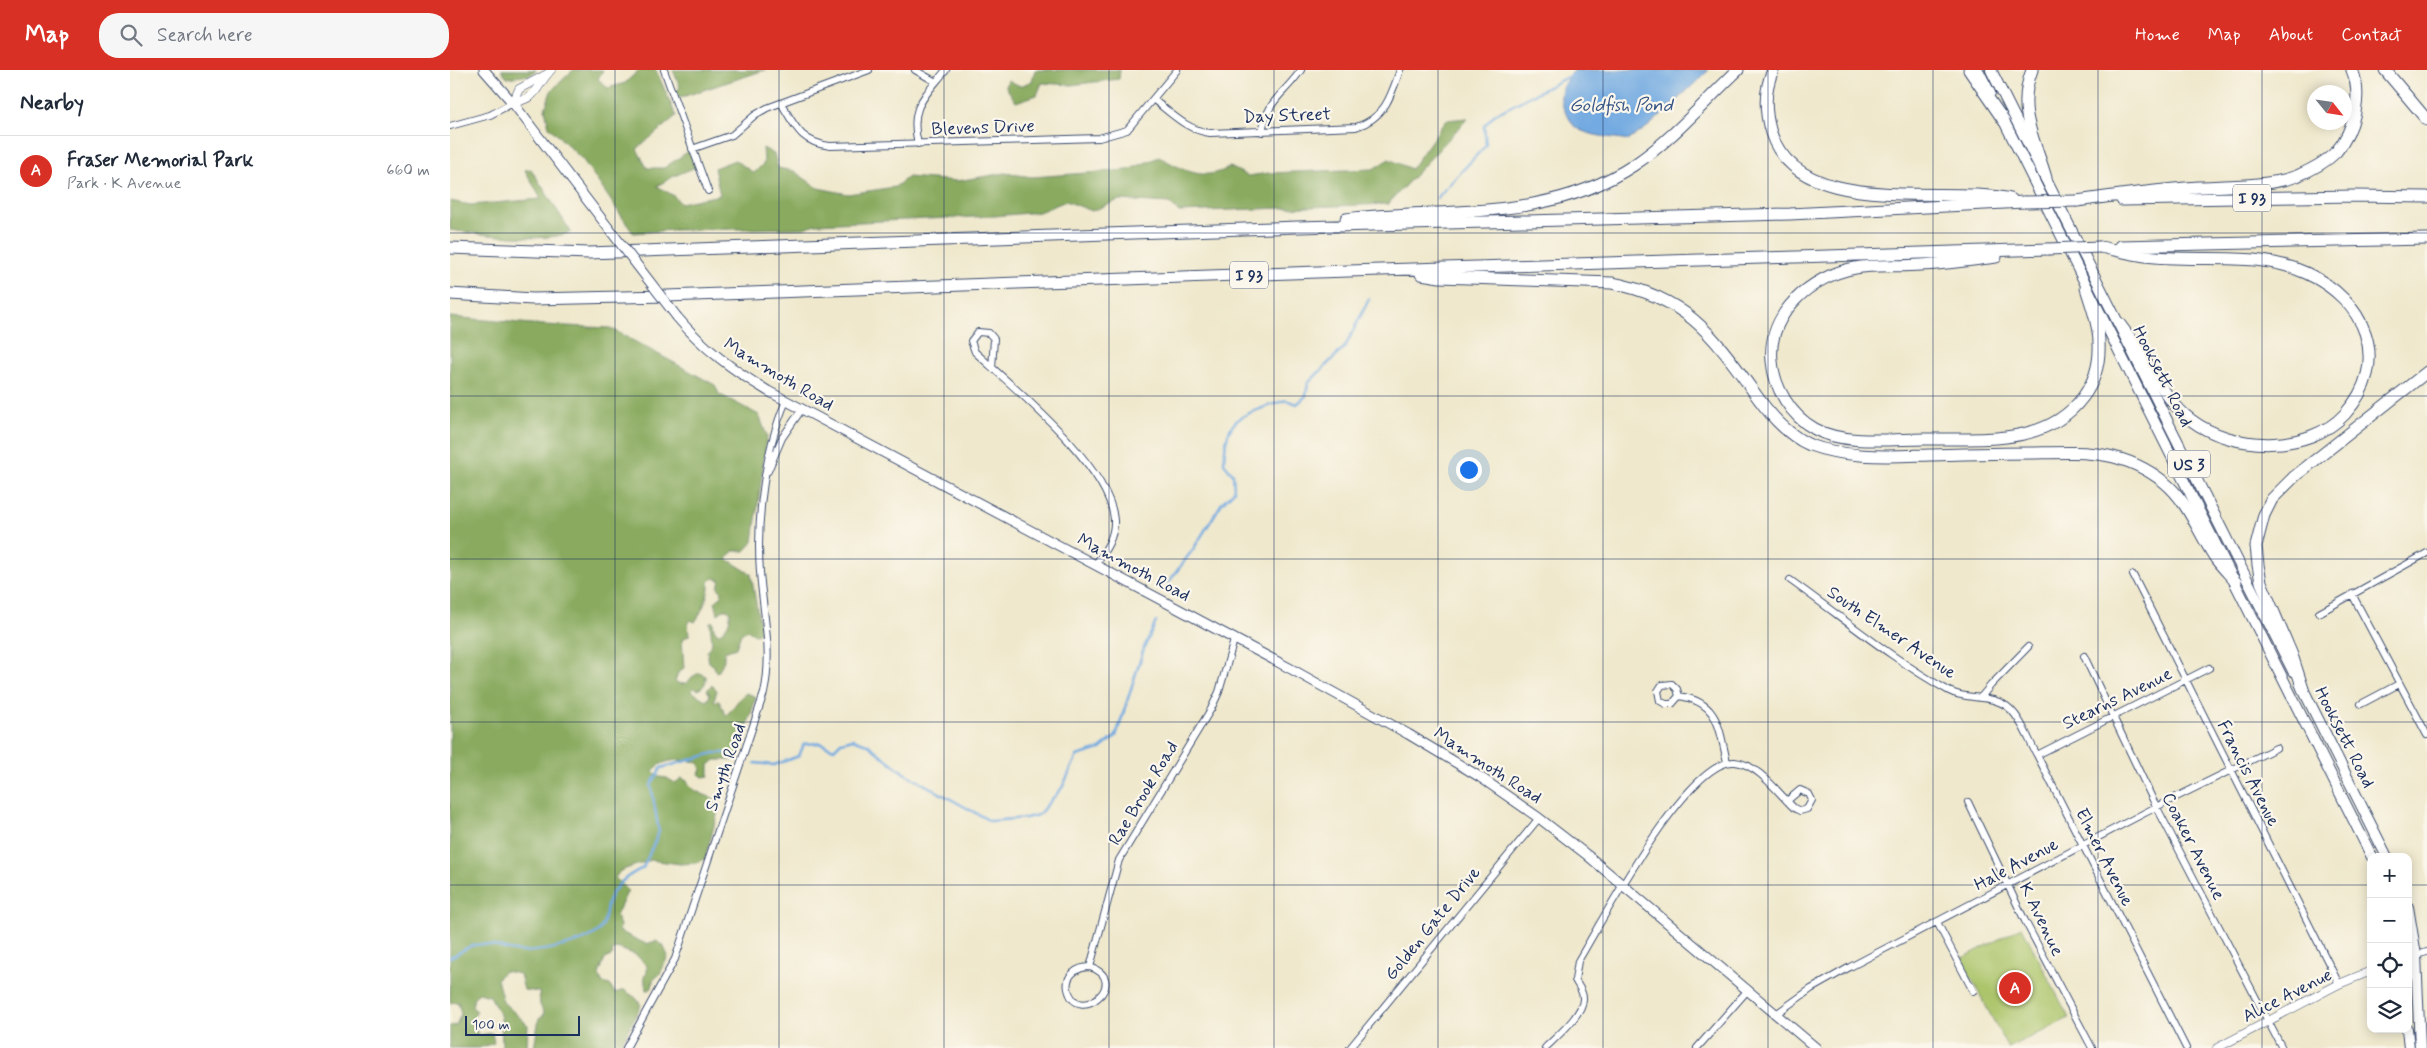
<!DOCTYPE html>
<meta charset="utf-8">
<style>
:root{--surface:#fff;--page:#f6f6f7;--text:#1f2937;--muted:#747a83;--line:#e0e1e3;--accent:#d93025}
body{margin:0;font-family:Mynerve,sans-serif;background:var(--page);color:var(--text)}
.controls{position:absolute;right:15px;bottom:15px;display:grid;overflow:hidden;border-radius:10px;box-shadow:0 2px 12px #0003}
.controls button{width:45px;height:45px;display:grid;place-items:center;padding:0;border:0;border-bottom:1px solid var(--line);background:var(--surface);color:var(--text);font:25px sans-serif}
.compass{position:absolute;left:1857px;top:15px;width:45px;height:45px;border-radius:50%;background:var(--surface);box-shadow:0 2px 12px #0003;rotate:120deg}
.scale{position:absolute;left:15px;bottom:12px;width:115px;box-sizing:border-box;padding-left:5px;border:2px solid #1b2f5e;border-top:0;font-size:14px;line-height:18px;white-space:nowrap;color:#1b2f5e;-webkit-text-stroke:4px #fbf7ec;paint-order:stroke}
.you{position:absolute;left:1018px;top:399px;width:18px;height:18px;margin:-12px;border:4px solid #fff;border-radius:50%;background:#1a73e8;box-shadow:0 0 0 8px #1a73e833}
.badge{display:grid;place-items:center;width:32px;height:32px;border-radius:50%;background:var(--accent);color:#fff;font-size:16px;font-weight:700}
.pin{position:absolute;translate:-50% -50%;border:2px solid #fff;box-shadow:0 1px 5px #0006}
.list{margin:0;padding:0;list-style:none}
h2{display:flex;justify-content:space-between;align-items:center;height:65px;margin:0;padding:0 20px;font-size:21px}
h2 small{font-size:16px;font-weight:400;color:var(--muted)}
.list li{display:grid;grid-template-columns:32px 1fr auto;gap:15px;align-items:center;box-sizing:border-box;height:70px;padding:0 20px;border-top:1px solid var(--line)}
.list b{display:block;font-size:19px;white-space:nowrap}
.list p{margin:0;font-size:16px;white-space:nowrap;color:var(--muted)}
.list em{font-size:16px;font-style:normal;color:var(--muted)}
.icon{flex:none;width:28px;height:28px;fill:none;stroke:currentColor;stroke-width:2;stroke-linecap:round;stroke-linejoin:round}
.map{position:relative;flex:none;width:1977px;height:978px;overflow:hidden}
header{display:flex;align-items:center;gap:30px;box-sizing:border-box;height:70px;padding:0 25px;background:var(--accent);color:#fff}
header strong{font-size:24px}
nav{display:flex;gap:28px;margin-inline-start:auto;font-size:18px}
.search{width:350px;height:45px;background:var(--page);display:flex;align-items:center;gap:12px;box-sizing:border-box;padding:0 18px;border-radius:20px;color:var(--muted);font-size:19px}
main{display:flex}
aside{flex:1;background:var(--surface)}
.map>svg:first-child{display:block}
.green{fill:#acc56a;stroke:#647a64}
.forest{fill:#89aa5e;stroke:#526c5e}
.water{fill:#73aae1;stroke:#476ca0}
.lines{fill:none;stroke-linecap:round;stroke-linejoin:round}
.stream{stroke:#73aae1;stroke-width:2.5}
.minor-casing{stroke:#3b4b6e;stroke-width:8}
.tertiary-casing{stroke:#3b4b6e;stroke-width:9}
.secondary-casing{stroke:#3b4b6e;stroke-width:11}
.primary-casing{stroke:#3b4b6e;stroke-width:12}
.motorway-casing{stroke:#3b4b6e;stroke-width:13}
.minor{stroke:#fff;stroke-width:6}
.tertiary{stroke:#fff;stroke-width:8}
.secondary{stroke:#fff;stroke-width:9}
.primary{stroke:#fff;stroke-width:10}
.motorway{stroke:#fff;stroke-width:11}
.secondary-bridge-casing{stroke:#3b4b6e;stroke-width:11;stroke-linecap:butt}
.motorway-bridge-casing{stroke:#3b4b6e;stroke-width:13;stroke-linecap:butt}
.secondary-bridge{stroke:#fff;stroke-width:9}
.motorway-bridge{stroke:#fff;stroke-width:11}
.grid{fill:none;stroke:#1b2f5e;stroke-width:1;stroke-opacity:0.55}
.labels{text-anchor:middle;stroke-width:4.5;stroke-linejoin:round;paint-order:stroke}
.shield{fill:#fbf7ec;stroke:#5e6b89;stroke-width:1}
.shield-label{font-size:16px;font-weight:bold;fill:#1b2f5e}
.street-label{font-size:18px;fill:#1b2f5e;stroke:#fbf7ec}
.water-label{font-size:19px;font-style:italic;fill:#355485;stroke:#fbf7ec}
</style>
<header>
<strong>Map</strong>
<div class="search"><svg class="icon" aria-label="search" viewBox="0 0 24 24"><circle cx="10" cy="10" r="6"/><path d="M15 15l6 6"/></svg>Search here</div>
<nav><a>Home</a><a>Map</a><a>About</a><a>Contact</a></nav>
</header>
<main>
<aside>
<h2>Nearby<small></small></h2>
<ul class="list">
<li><span class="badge">A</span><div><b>Fraser Memorial Park</b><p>Park · K Avenue</p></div><em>660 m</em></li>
</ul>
</aside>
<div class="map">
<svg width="1977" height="978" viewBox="0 0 1977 978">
<rect width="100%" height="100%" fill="#fbf7ec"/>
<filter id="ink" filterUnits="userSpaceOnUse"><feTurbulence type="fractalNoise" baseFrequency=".02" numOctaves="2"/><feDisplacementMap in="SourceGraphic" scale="10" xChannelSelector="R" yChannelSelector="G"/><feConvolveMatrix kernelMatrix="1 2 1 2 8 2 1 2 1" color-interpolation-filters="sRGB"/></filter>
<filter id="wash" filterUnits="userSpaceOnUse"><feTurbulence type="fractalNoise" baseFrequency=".0096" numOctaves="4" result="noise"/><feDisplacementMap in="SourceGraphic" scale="20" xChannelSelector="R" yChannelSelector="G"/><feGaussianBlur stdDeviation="1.12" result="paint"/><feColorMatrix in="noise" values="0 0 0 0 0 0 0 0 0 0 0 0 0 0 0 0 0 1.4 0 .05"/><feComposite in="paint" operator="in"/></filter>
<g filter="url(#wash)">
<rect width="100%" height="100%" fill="#efe8cc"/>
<path class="green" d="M1572,857L1619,948L1558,978L1511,889Z"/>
<path class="forest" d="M51,0H86L80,5L57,8Z
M123,0H153L148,9L158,18L175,13L189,0H206L226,46L187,79L197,98H214L239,81L246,97L224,106L207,116L224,126L230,133L270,125L264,98L285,90L304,103L314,93L313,78L324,84L328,98L344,101L368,118L398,124L445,117L458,107L507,111L555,103L582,107L678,100L709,87C733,99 753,113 780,97L798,106L819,103L923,99L939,89L961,99L996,50L1018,48L938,134L729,142L719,133L669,130L642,141L616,131L589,142L545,146L365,154L354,158L223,160L183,163L133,90L99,57L95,39L101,21Z
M223,0H315L229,28L226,22L230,17Z
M585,0H670L669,9L621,15L592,13L587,25L566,32L556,17L558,10L570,16L582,11Z
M81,99L121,162C95,174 30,164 0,160V131L21,135L91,129L75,100Z
M0,247L94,255L160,258L265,315L269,324L309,345L317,366L303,472L295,481H283L277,489L301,504L311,561L305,565L297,560L291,564L286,578L274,582V590L269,601L266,602L264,596L259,592L257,581L262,573L260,552H263L264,559L268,564C277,559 281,551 280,541L275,539L268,544L265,532L271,527L272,522L268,518L270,510L263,508L259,512C261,521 251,544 245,552L241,550L238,553L239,566L232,569L234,598L228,603L225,611L230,614L237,613L242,607L249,603L256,606C256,613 255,616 248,620L244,618L241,621L257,631L260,625L257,620L262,615L267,620L264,631H269L276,645C285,638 288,627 297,623L306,627L289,684L285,690H265L259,695V706L253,707L249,704L251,699L248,692C233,690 214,687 203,701L209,707L217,708L225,713L232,708L237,711C242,724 258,724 270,732L269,738L255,789L246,793L230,794L201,790L170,801L165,808L178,820L166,846L170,855L169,861L196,874L206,871L213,875L218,886L210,904L203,910L202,918L199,920H196L194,906L197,903V896L186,885L167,878L162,881L163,885L155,889L149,904L152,913L160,915L165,923L174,920L186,928L191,935L169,978H84L89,948L94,945V942L90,935L89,922L74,920L70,904L54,901L47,909L53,932L78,955L77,978H52L51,947L40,926L29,923L24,927L22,937L27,941L21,952L29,965L42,963L44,973L29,978H0V956L6,955L11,944L8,932L0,933Z"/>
<path class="water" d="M1125,0H1259L1200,55L1179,70C1163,67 1139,67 1125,57C1123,55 1121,51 1119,48C1106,29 1109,16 1125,0Z"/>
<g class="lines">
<path class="stream" d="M987,128L1036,75L1034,56L1044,45L1121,5
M718,513L744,478L772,433L784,421L783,404L774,393C776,351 784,348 821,335C835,331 833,328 847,334L856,326L858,313L895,277L919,229
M305,693L324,695L349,686L354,674L369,673L384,679L391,672L403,669L417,674L454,703L540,751L576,748L588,745L612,718L627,686L650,679L666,666L694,578L706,552
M0,887C9,884 16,877 24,875C43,872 49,879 65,881C83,884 127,875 143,865C157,857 154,845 158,832C164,815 178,805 193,798L209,762L201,715L211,698L264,683H280"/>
</g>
</g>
<g filter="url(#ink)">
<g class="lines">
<g class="minor-casing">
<path id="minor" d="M214,0L258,121
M465,0L486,12
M704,30C722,44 737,60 760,63L906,57C935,48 941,26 950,0
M331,33C345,56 350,72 380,76L649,68L677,60L727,0
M0,56L40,45L63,33
M812,62C818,28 834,25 851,0
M468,74C459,37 474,27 496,0
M242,79L282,65L305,45L317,38L419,0
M542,298L544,269L539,263L528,262L521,271L525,282C564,318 660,396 664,450C665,467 655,481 645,495
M318,401L332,368L352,339
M1683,505L1889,914
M1340,510C1392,547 1443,590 1499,621C1517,631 1543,623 1560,639C1572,650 1579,671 1587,685L1736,978
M1902,524L1977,665
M1869,543L1977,483
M1634,586L1703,730L1832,978
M1229,626L1222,634H1216L1210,631L1208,621L1212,615L1222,614L1227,619L1229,626C1269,632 1269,658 1277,692
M1531,627L1541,615L1578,577
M1911,634L1949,614
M1587,685L1759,598
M1518,732L1575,851L1642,978
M1487,852L1523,921
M1966,885L1977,882
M640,897C628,897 615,905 618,919C627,957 682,911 640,897L669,790L761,639L769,622L784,570
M1326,944L1361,919L1400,897L1706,737L1826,678
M176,978L225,889L314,623C323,582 313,543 310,502C306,449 315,379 336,331
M900,978L1089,748
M1095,978C1105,968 1134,944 1133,928C1133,921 1128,916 1125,910L1128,891C1151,853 1238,688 1285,692C1308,694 1328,723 1344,738L1350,741L1357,739L1362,730L1359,724L1350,720L1337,731
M1247,978L1297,921"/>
</g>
<g class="tertiary-casing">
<path id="tertiary" d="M63,33C90,27 85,17 101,0
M63,33L69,19L97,4
M1767,978L1889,914L1921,901"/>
</g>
<g class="secondary-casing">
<path id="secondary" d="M34,0L63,33L160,160
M227,247C253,278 283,300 318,321L843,600L958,664L1030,707L1089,748L1137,785L1366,978"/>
</g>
<g class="primary-casing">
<path id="primary" d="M1528,0L1540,23
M1541,0L1843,601
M1551,45L1922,787
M1850,613L1937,787
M1958,837L1966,885L1970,978
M1957,959L1959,978"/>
</g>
<g class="motorway-casing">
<path id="motorway" d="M1323,0C1314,20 1315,43 1321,63C1349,149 1493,114 1561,129
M1519,0L1554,51
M1582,0C1566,41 1585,69 1596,108
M1935,0L1977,50
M1672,130L1905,126L1977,127
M1627,131C1668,125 1708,120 1749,117C1777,116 1821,116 1847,106C1861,100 1875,93 1886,82C1904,61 1913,26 1902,0
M896,149C995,137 1096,153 1184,95C1223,69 1254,32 1288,0
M1670,176L1977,169
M1650,177C1665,180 1680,184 1695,186C1748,193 1806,180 1856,203C1914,229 1943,291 1895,344C1858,384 1782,381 1741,350C1717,332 1705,305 1689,280C1683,271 1675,262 1669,253
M0,178L139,183L848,157L1340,144L1574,132
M1546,187C1521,190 1495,194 1470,195C1449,197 1426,194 1405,198C1361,206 1317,244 1322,291C1324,318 1341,346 1365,359C1393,375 1442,369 1474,369C1530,368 1596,377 1633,327C1645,311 1650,293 1649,273C1649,254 1641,235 1636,218
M971,204L990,207L1162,213C1234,227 1261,262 1301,318C1316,340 1335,364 1360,375C1398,389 1440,386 1479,385C1515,384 1550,383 1585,383C1634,382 1672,379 1714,412C1739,432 1748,463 1766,489C1772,497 1779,504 1786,512
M0,224L83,229L217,226L867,202L1598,179
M1853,619L1842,585L1811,512L1808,495L1806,476L1814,445L1822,429L1845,406L1977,302"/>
</g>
<use href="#minor" class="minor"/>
<use href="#tertiary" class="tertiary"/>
<use href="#secondary" class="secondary"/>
<use href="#primary" class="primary"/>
<use href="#motorway" class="motorway"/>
<g class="secondary-bridge-casing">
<path id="secondary-bridge" d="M160,160L227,247"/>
</g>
<g class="motorway-bridge-casing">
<path id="motorway-bridge" d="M1574,132L1627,131
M1598,179L1650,177"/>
</g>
<use href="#secondary-bridge" class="secondary-bridge"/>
<use href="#motorway-bridge" class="motorway-bridge"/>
</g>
</g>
<path class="grid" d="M165,0V978M329,0V978M494,0V978M659,0V978M824,0V978M988,0V978M1153,0V978M1318,0V978M1483,0V978M1648,0V978M1812,0V978M0,163H1977M0,326H1977M0,489H1977M0,652H1977M0,815H1921M1958,815H1977"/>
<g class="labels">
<g class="shield">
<rect x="1783" y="114.5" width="38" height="27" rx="4"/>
<rect x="780" y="191.5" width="38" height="27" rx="4"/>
<rect x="1718" y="380.5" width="42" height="27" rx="4"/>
</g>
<g class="shield-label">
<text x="1802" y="134">I 93</text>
<text x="799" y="211">I 93</text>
<text x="1739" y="400">US 3</text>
</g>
<g class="street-label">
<text transform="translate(837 45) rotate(-2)" y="6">Day Street</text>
<text transform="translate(533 57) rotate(-2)" y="6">Blevens Drive</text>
<text transform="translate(329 304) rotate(31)" y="6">Mammoth Road</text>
<text transform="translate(1713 306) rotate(63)" y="6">Hooksett Road</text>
<text transform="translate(684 497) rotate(28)" y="6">Mammoth Road</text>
<text transform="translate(1442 562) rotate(34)" y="6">South Elmer Avenue</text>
<text transform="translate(1667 628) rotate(-26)" y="6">Stearns Avenue</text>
<text transform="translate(1895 667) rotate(63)" y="6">Hooksett Road</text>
<text transform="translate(1038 695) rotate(33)" y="6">Mammoth Road</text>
<text transform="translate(275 697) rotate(-71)" y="6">Smyth Road</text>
<text transform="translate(1799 703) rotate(63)" y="6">Francis Avenue</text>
<text transform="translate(693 723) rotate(-59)" y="6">Rae Brook Road</text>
<text transform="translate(1744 776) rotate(63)" y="6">Coaker Avenue</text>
<text transform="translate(1655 787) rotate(63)" y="6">Elmer Avenue</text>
<text transform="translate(1566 794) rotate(-28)" y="6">Hale Avenue</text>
<text transform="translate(1592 849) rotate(64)" y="6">K Avenue</text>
<text transform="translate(982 853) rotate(-51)" y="6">Golden Gate Drive</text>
<text transform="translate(1837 925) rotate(-27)" y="6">Alice Avenue</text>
</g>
<g class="water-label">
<text x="1171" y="41">Goldfish Pond</text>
</g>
</g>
</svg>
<div class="controls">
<button>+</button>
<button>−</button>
<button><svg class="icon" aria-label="locate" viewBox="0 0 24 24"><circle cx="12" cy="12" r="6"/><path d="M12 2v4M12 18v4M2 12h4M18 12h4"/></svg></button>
<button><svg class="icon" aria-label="layers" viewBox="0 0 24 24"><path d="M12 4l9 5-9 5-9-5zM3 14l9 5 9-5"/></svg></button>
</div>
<svg class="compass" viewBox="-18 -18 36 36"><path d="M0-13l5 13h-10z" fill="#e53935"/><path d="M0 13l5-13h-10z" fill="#747a83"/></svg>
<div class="scale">100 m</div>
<div class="you"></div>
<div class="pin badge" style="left:1565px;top:918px">A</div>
</div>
</main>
